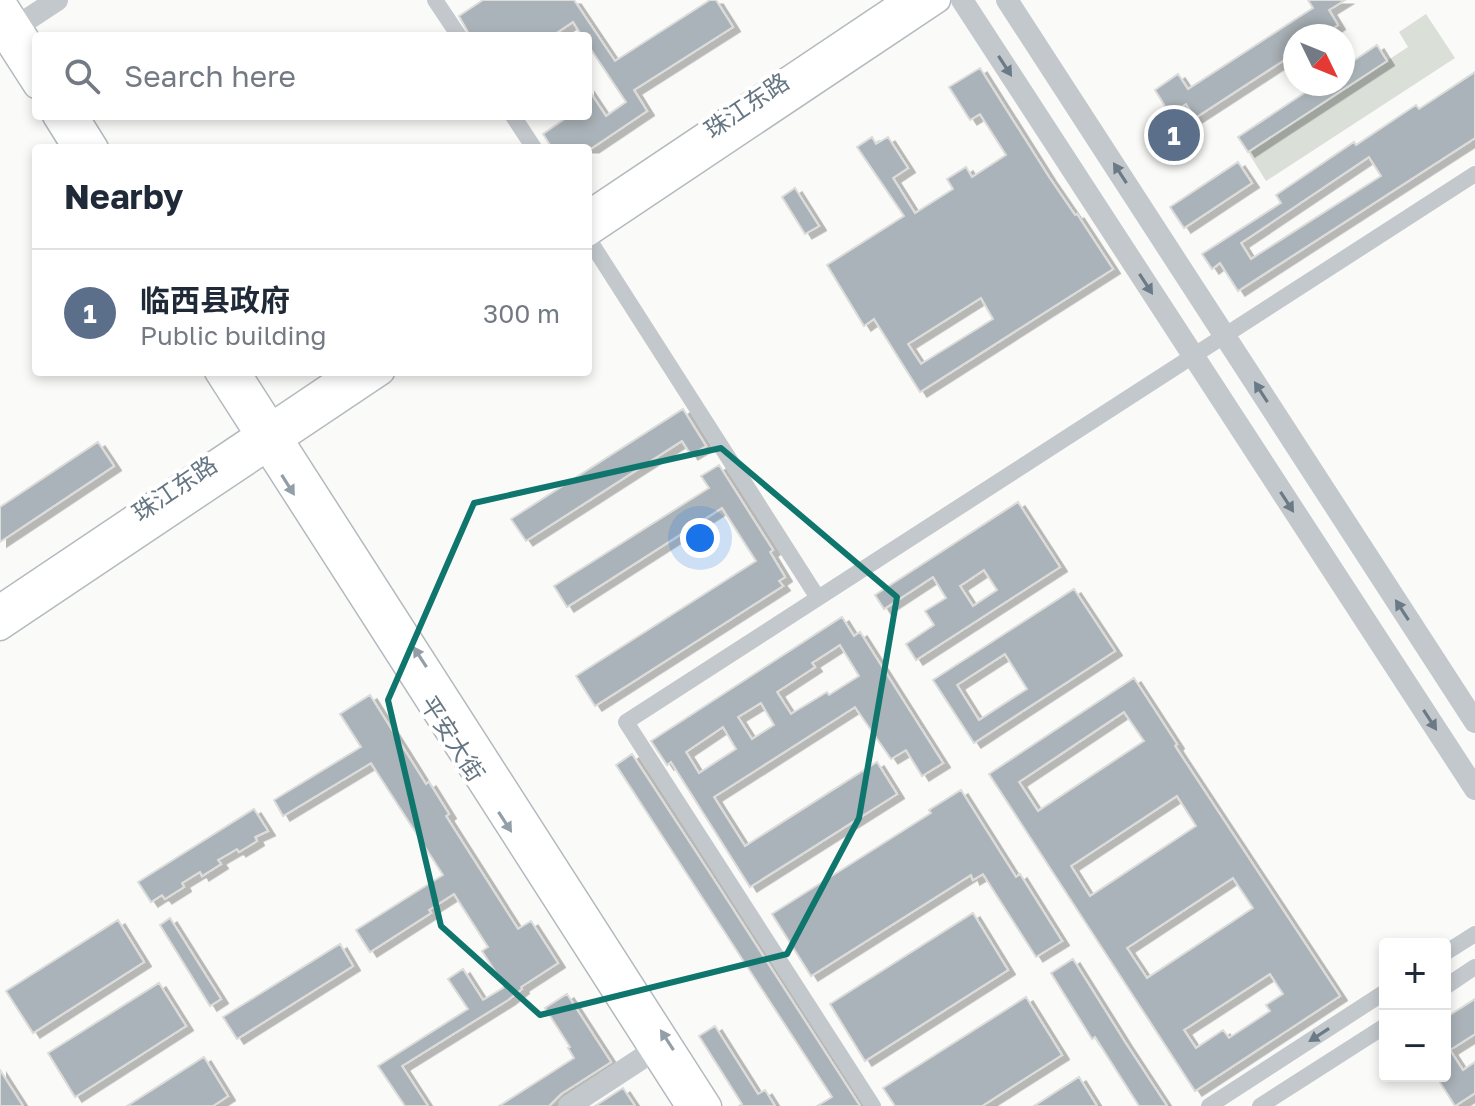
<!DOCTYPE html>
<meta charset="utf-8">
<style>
:root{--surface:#fff;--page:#f2f2f3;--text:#1f2937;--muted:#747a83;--line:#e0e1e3;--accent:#db2777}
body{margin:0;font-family:"Golos Text","Noto Sans SC",sans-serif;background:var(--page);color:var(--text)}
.controls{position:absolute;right:24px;bottom:24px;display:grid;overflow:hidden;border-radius:8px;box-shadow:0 4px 12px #0003}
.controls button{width:72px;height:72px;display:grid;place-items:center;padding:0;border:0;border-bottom:2px solid var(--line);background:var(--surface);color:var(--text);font:40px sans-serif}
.compass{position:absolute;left:1283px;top:24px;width:72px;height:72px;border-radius:50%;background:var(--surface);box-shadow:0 4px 12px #0003;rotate:133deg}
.you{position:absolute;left:700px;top:538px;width:28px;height:28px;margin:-20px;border:6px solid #fff;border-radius:50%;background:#1a73e8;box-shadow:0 0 0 12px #1a73e833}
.badge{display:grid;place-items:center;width:52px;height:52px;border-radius:50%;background:var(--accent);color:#fff;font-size:26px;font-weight:700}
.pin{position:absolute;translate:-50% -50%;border:4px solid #fff;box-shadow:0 2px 8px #0006}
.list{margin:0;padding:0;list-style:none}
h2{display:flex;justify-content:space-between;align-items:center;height:104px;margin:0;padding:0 32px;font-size:34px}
h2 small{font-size:26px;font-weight:400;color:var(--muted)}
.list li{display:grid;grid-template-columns:52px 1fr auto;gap:24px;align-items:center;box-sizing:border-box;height:128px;padding:0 32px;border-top:2px solid var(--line)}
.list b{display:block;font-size:30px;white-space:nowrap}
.list p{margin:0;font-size:26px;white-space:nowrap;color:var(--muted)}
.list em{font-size:26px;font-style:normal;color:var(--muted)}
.icon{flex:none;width:44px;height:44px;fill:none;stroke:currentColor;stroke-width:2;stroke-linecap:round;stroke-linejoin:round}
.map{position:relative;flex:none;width:1475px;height:1106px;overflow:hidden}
.search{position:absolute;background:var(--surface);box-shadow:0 4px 12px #0003;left:32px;top:32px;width:560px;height:88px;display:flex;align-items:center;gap:20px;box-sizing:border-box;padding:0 28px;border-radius:8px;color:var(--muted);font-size:30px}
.panel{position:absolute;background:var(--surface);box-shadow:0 4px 12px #0003;left:32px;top:144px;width:560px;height:232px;border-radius:8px}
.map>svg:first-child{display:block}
.green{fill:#dadfd7}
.building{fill:#aab3b9;stroke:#dcdcda;stroke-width:2;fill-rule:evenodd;filter:url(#shadow)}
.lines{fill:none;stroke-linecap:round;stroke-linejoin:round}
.secondary-casing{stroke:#b3babf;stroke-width:27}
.minor{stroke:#c3c8cc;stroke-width:16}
.tertiary{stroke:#c3c8cc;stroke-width:22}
.secondary{stroke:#fff;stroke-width:24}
.oneway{fill:#6a7a87}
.oneway2{fill:#939fa8}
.marked{fill:none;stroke:#0f766e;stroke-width:6;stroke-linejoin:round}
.labels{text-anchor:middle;stroke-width:8;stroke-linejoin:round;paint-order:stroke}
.street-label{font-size:24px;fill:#657683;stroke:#fff}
</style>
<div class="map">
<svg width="1475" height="1106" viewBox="0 0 1475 1106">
<defs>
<filter id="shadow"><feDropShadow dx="7" dy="4.5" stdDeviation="0" flood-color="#0004"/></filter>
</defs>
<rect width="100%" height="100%" fill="#fafaf8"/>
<path class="green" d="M1426,14L1455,58L1266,181L1248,152L1408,47L1399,32Z"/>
<path class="building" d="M483,0H574L615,61L710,0H716L733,27L634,90L647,111L592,148H552L543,134L569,116H588V89L606,116L626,102L588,45V36H582L573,22L552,36H470L459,16Z
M1308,0H1345L1329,10L1338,25L1321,36H1295V53L1195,118L1186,104L1170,114L1155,90L1178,74L1188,89L1313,8Z
M1377,45L1387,61L1248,152L1238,137L1318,84H1343V68Z
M980,68L1049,177L1075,215L1077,214L1113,269L920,392L874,319L864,326L827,265L904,216L857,147L872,137L876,144L888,137L908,168L893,178L915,213L953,189L947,179L966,167L972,177L1006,155L980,114L970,120L949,87ZM981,298L993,319L921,364L908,344Z
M1475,72V138L1238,291L1220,263L1212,269L1202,254L1281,203L1276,195L1354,142L1356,145L1416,105L1419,109ZM1369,157L1381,176L1251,259L1241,243Z
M1238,162L1252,183L1184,228L1170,207Z
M795,188L819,226L805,234L782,197Z
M683,409L706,446L691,455L682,441L526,541L511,519Z
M98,442L114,466L0,542V507Z
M719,465L773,550L770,552L785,577L779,581L783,586L595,706L576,676L756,561L722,508L567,607L554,586L709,488L701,476Z
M1018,502L1060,567L916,660L906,644L934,625L925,611L946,598L933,577L884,609L875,595ZM984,570L997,590L973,606L960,586Z
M1074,589L1115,651L974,743L933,680ZM1005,654L1027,689L979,720L957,685Z
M842,617L854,636L860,632L943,763L922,776L906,750L891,759L855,707L714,797L745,846L877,762L897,794L750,887L671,762L667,765L651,741ZM840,645L859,676L829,695L827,692L791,714L777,692L815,667L812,663ZM761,703L774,725L752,739L738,717ZM723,727L736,749L699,773L686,752Z
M1134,678L1177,744L1175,746L1340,996L1195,1091L989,774ZM1124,712L1144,741L1038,811L1019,782ZM1177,796L1196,826L1090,896L1071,866ZM1233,878L1253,908L1147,978L1127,948ZM1270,974L1283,994L1266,1005L1270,1011L1229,1038L1223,1030L1196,1048L1184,1030Z
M370,695L426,784L429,782L449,814L446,816L518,929L531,921L558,963L521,987L522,989L508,1000L402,1066L428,1106H405L378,1066L468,1009L448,979L463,969L483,1000L503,988L504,985L482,951L488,947L454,894L429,910L431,913L370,952L356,930L443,875L371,763L283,816L274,800L361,747L340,714Z
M632,754L713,878L860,1106H817L832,1097L616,765Z
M961,790L1016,877L1020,874L1062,941L1036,957L983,874L973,880L971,875L811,976L772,914L931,813L929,810Z
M254,809L268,831L255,837L257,841L239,852L237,849L218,860L221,864L202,876L200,872L182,883L184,887L165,899L162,895L151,902L138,882Z
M973,913L1008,970L865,1061L830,1004Z
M170,918L221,999L210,1006L160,925Z
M118,920L144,962L33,1033L6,991Z
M340,944L353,966L237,1039L223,1017Z
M1073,959L1125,1042L1167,1106H1139L1095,1037L1092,1039L1051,973Z
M159,983L186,1026L75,1097L48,1053Z
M567,994L611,1062L561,1094L549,1106H499L574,1058L568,1048L570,1047L545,1008Z
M1026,997L1062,1055L982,1106H895L883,1088Z
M1475,999V1034L1450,1050L1463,1070L1475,1062V1093L1455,1106L1436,1076H1445V1018Z
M715,1026L758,1094L765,1090L775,1106H739L742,1104L699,1036Z
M204,1057L228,1096L213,1106H127Z
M0,1070L23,1106H0Z
M1079,1077L1097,1106H1034Z
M623,1088L635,1106H595Z"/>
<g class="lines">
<g class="secondary-casing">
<path id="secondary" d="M2,0L36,53
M0,30L36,86
M55,116L75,148
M76,116L96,148
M588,213L906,0
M588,234L938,0
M217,372L688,1106
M238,372L709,1106
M0,607L350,372
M0,628L382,372"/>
</g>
<path class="minor" d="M435,0L459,36
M513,116L534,148
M588,238L818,598
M1445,953L1475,934
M1445,987L1475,967
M873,1106L626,722L1475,174
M1209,1106L1385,992
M1260,1106L1385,1026"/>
<path class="tertiary" d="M962,0L1475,789
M1007,0L1475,722
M19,25L57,0
M569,1106L653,1051"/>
<use href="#secondary" class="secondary"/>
</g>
<defs><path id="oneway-solid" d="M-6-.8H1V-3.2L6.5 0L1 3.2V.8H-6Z" transform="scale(2)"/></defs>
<g class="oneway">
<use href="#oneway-solid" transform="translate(1005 66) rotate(57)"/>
<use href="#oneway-solid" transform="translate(1120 173) rotate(-123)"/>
<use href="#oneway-solid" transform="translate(1146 284) rotate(57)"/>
<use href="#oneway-solid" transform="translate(1261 392) rotate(-123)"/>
<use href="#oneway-solid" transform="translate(1287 502) rotate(57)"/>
<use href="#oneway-solid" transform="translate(1402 610) rotate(-123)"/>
<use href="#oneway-solid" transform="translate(1430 720) rotate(57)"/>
<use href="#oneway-solid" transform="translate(1319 1035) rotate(147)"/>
</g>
<g class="oneway2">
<use href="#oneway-solid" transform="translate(288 485) rotate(58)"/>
<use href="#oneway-solid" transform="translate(420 657) rotate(-123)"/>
<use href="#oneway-solid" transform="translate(505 822) rotate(57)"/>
<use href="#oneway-solid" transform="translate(667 1040) rotate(-123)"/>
</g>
<path class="marked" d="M721,448L897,597L859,818L787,954L540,1015L441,926L388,700L474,503Z"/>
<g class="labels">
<g class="street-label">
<text transform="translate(747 106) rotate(-34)" y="8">珠江东路</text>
<text transform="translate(175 489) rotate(-34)" y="8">珠江东路</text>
<text transform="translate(452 739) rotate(57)" y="8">平安大街</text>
</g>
</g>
</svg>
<div class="controls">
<button>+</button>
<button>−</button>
</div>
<svg class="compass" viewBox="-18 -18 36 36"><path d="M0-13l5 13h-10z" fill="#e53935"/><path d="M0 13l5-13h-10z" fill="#747a83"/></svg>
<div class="you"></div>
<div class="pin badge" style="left:1174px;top:135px;background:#5c6f8a">1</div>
<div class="search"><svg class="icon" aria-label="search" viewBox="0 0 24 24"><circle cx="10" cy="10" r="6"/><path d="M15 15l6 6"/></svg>Search here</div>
<section class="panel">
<h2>Nearby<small></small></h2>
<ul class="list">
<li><span class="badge" style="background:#5c6f8a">1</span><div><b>临西县政府</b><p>Public building</p></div><em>300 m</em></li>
</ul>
</section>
</div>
